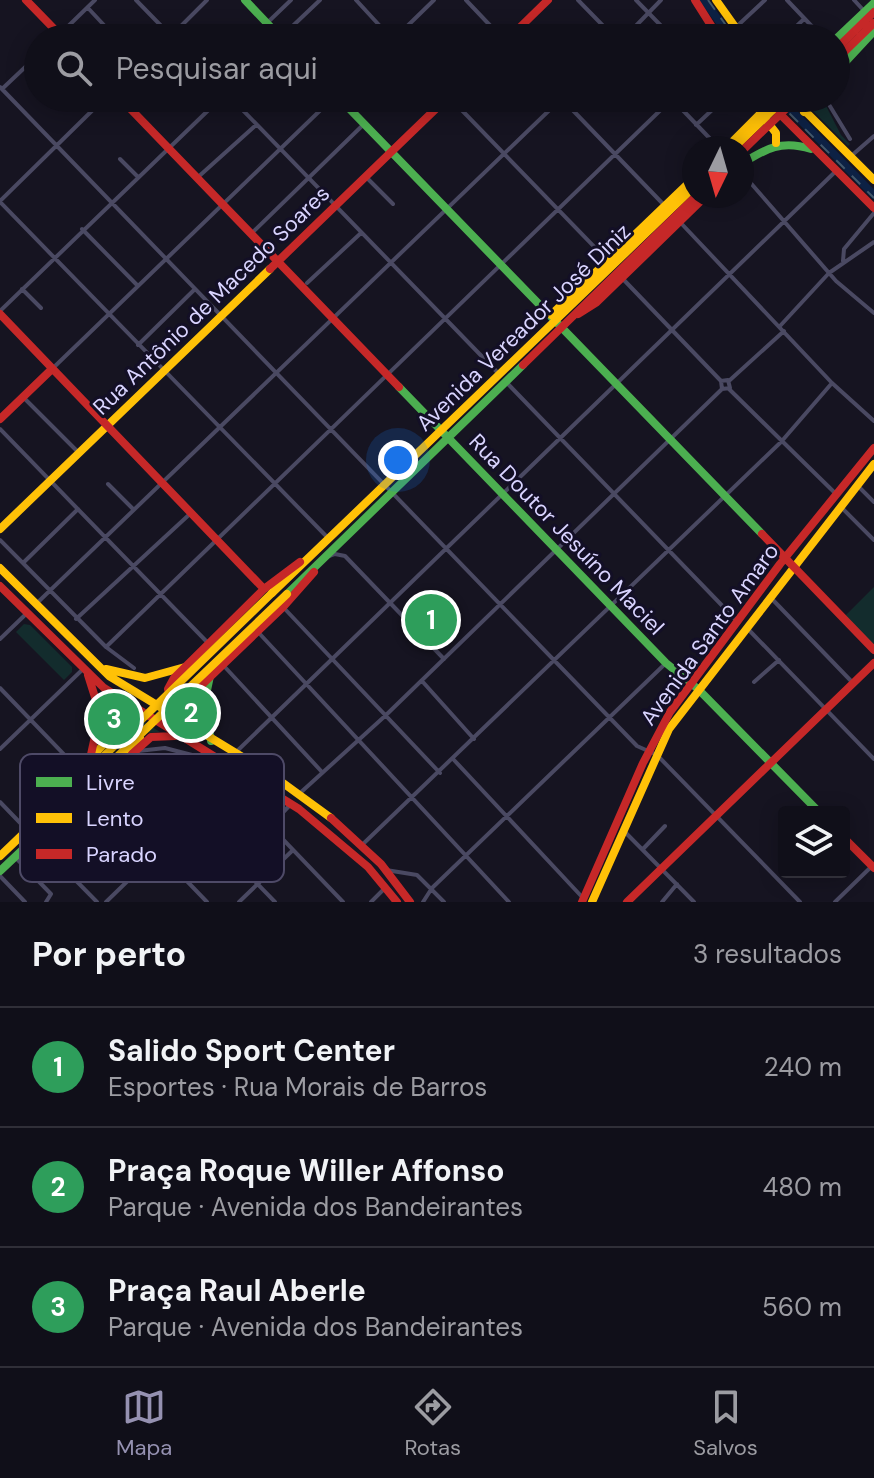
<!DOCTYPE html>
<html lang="pt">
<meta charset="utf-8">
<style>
:root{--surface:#100f19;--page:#191822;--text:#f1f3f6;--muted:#9c9ca2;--line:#302f38;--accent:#9591b1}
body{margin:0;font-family:"DM Sans",sans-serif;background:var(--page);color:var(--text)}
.controls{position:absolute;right:24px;bottom:24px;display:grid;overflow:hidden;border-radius:8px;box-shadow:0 4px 20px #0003}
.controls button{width:72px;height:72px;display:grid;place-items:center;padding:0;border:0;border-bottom:2px solid var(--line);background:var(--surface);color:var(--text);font:40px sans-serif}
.compass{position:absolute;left:682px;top:136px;width:72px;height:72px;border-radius:50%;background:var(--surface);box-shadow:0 4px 20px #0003;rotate:185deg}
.you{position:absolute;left:398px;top:460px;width:28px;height:28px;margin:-20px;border:6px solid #fff;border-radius:50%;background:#1a73e8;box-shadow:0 0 0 12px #1a73e833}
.badge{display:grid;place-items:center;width:52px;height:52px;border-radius:50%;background:var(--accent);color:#fff;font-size:26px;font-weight:700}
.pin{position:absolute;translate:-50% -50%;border:4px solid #fff;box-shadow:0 2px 8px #0006}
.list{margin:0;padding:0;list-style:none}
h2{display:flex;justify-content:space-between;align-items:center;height:104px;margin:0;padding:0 32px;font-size:34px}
h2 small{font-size:26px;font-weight:400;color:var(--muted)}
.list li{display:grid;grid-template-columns:52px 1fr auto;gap:24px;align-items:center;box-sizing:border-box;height:120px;padding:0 32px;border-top:2px solid var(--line)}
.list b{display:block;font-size:30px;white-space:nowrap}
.list p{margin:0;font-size:26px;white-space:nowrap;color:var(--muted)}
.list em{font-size:26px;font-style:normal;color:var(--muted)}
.icon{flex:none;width:44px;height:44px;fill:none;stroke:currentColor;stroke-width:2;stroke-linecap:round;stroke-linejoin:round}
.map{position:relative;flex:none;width:874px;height:902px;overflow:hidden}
.search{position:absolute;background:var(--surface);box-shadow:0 4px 20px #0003;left:24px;right:24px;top:24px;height:88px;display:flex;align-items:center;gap:20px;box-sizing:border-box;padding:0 28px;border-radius:44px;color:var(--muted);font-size:30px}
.sheet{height:464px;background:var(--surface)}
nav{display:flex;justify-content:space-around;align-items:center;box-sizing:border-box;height:112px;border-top:2px solid var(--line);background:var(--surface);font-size:22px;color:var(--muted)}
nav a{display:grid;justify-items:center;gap:4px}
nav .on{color:var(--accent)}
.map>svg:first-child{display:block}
.green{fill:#132c2d}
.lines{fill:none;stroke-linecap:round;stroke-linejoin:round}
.river{stroke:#0d2144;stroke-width:8}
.street{stroke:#4a4962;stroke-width:4}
.fast{stroke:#4caf50;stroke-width:8}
.slow{stroke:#ffc107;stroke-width:8}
.jam{stroke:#c62828;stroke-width:8}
.rail{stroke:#43596b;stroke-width:2;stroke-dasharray:12 10;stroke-linecap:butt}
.slow-bridge{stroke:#ffc107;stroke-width:8}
.jam-bridge{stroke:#c62828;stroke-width:8}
.labels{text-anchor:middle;stroke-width:6;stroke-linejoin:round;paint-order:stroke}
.street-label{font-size:22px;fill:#d9d4ff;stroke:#130f26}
.key{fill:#130f26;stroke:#4e4a67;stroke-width:2}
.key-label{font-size:22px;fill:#d9d4ff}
</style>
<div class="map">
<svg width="874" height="902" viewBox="0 0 874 902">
<rect width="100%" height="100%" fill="#161421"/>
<path class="green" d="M814,98H822L841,135L850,144L848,146L809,107Z
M874,587V645L845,616Z
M443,601L458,616L448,625L440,618L447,626L433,638L422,623Z
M24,624L30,625L72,667V672L64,680L16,632Z
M99,692L160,732L149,733L133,718H124L98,745L104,714Z"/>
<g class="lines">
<path class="river" d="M704,0L731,38
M779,98L874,195"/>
<path class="street" d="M136,0L173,38
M356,0L391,38
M466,0L502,38
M578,0L615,38
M636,0L673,38
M787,0L823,38
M854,0L866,13
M88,8L116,38
M267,23L291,0
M735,28L765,0
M56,38L95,0
M169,38L207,0
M280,38L320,0
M395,38L434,0
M624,38L661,0
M784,38L804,19
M0,87L637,746L657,755L800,902
M2,89L38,55
M231,98L499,374
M450,98L608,261
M561,98L665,206
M825,98L850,139
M673,100L719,148
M696,125L725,98
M850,157L874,136
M120,159L138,177
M742,173L836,281L874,313
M365,176L393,204
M197,178L256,125
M0,201L105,98
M0,202L328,538
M679,221L832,383L874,421
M82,229L138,286
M251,234L364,124
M843,261L844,249L874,213
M622,278L721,381L722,389L730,388L728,380L721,381
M307,283L361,233
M22,289L41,308
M0,311L221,98
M780,326L829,273L874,242
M138,345L194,290
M52,369L333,98
M730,380L784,331
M507,383L737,621
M729,389L836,494
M23,397L79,453
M0,429L208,643
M108,484L133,509
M857,485L874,502
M840,506L874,540
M0,540L106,647L134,668
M327,557L335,554L345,556L444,659
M23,563L78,509
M772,599L853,683
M36,604L562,98
M283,607L440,773
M76,619L192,512
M747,628L874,759
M258,632L509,902
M0,639L26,614
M106,647L673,98
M223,665L322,772
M422,681L474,739
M754,682L779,660
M0,688L79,770
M0,749L81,671
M138,751L165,748L219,762
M132,754L275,902
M234,754L836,171
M454,760L583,898
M229,783L343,902
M99,790L207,902
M299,794L385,716L722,389
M0,802L27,830
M270,826L290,805
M624,831L694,902
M35,839L97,902
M363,844L781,442L832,383
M643,849L665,826
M15,857L51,894L46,902
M386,870L417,875L444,902
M68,872L125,817
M0,876L25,902
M106,902L239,773
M239,902L293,850
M371,902L383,890
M423,902L432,888L666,663
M662,902L677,884
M835,902L872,866"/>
<path class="fast" d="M245,0L281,38
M836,39L874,3
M836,72L874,31
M339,98L762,534
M742,164C766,148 782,140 811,149
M399,387L666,663L698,689L819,812
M287,594L523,365
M210,676L205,700L211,741
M0,871L36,837"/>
<path class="slow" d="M716,0L743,38
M792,98L874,180
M804,112L812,98
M762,115L776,133V143
M726,148L769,105
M551,315L694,178
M0,529L270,269
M0,568L109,676L272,775L331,818
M272,593L694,187
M106,669L145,678L185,667
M47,826L78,794
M35,839C75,811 115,781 140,738L130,727L119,729L62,787L49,809
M0,856L71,788
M592,902L669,729L874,464"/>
<path class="jam" d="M26,0L63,38
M695,0L719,38
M509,38L548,0
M836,49L874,12
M836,60L874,23
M120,98L399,387
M764,98L874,208
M270,269L447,98
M0,314L264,589
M578,314L597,302L706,196
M523,365L696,196
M0,419L52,369
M762,534L874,650
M300,562L264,589L174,678L168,689L170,698L181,702L189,697L283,607L314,572
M0,586L104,688L299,809L368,867L397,902
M88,675L100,713L90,759
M132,754L151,737L175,736
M331,818L381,864L410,902
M844,838L874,868
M582,902L643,763L670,712L780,564L874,448
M627,902L874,663"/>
<path class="rail" d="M708,0L735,38
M774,98L874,198"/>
<path class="slow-bridge" d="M734,148L785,98
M71,788L272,593
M78,794L287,594"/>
<path class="jam-bridge" d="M742,151L797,98"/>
</g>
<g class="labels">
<g class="street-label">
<text transform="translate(211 300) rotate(-44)" y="8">Rua Antônio de Macedo Soares</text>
<text transform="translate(523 327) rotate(-44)" y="8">Avenida Vereador José Diniz</text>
<text transform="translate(567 534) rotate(46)" y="8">Rua Doutor Jesuíno Maciel</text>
<text transform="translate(709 634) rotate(-54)" y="8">Avenida Santo Amaro</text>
</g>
</g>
<rect x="20" y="754" width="264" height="128" rx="12" class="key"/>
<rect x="36" y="777" width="36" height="10" fill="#4caf50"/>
<rect x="36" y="813" width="36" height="10" fill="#ffc107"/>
<rect x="36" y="849" width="36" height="10" fill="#c62828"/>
<g class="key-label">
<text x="86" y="790">Livre</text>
<text x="86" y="826">Lento</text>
<text x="86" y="862">Parado</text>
</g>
</svg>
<div class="controls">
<button><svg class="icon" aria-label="layers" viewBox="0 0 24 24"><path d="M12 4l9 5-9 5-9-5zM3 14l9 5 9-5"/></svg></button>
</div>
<svg class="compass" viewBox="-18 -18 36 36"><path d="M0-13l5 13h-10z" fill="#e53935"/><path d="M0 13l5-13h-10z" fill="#9c9ca2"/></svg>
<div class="you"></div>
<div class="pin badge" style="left:431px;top:620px;background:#2e9e5b">1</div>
<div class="pin badge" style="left:191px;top:713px;background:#2e9e5b">2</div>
<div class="pin badge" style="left:114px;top:719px;background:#2e9e5b">3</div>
<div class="search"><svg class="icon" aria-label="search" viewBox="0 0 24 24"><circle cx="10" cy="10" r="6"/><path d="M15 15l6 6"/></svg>Pesquisar aqui</div>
</div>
<section class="sheet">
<h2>Por perto<small>3 resultados</small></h2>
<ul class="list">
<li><span class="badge" style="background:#2e9e5b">1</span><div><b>Salido Sport Center</b><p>Esportes · Rua Morais de Barros</p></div><em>240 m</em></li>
<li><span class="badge" style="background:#2e9e5b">2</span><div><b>Praça Roque Willer Affonso</b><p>Parque · Avenida dos Bandeirantes</p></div><em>480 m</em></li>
<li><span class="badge" style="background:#2e9e5b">3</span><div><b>Praça Raul Aberle</b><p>Parque · Avenida dos Bandeirantes</p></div><em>560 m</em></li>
</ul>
</section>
<nav>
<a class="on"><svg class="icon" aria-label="map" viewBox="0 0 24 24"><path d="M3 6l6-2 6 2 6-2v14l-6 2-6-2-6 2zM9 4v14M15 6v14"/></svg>Mapa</a>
<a><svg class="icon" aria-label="directions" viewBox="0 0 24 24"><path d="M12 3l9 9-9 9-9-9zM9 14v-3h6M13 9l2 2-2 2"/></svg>Rotas</a>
<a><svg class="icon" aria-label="saved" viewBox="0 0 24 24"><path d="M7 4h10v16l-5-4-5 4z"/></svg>Salvos</a>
</nav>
